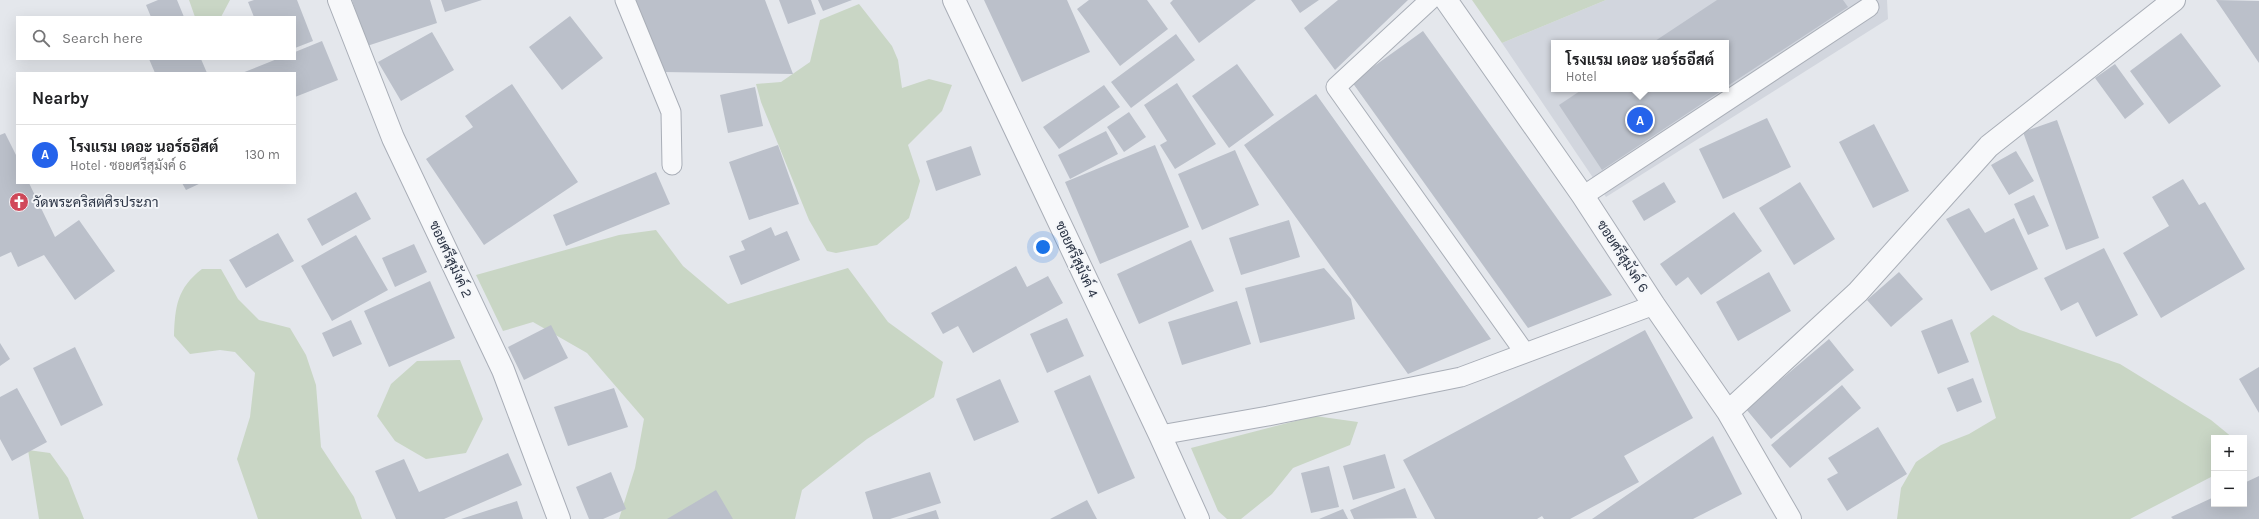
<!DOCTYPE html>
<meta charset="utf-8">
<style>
:root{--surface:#fff;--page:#f2f2f2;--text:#202124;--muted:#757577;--line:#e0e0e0;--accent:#2563eb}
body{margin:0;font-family:Karla,Sarabun,sans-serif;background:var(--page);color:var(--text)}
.controls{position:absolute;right:12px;bottom:12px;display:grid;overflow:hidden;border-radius:0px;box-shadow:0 4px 16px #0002}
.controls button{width:36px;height:36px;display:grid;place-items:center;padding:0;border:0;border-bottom:1px solid var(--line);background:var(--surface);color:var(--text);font:20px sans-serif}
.you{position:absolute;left:1043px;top:247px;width:14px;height:14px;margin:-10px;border:3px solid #fff;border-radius:50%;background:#1a73e8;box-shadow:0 0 0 6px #1a73e833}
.badge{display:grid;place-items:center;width:26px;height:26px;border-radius:50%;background:var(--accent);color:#fff;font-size:13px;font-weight:700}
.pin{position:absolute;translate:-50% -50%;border:2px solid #fff;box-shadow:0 1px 4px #0006}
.popup{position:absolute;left:1551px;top:40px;width:178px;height:52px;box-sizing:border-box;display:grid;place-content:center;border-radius:0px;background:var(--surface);filter:drop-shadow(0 1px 3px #0005);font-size:13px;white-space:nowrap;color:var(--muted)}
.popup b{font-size:15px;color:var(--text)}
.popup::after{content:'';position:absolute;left:50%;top:100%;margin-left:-8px;border:8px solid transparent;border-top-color:var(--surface)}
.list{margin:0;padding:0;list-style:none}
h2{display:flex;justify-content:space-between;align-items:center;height:52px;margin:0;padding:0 16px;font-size:17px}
h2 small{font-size:13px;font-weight:400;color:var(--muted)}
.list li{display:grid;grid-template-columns:26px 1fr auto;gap:12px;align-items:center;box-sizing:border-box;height:60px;padding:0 16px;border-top:1px solid var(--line)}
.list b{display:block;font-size:15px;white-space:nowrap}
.list p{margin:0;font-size:13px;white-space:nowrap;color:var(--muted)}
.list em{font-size:13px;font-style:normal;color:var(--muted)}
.icon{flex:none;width:22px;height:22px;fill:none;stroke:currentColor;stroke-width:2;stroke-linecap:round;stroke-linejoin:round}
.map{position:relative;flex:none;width:2259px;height:519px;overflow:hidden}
.search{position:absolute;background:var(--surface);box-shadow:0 4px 16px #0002;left:16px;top:16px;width:280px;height:44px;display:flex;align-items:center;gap:10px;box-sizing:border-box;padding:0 14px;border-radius:0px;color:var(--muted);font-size:15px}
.panel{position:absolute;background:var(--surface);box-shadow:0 4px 16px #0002;left:16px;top:72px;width:280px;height:112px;border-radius:0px}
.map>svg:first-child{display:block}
.built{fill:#d2d6de;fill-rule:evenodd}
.green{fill:#c9d6c5}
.building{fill:#bbc0ca}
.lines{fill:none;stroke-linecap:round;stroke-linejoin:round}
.service-casing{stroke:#a9aeb7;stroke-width:21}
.minor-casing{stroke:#a9aeb7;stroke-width:24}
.service{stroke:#f7f8fa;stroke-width:19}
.minor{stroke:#f7f8fa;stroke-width:22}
.labels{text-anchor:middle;stroke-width:4;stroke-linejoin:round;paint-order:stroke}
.poi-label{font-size:14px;fill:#2b3445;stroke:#f4f6f9;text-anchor:start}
.street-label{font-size:14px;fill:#2b3445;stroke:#f4f6f9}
</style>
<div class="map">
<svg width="2259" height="519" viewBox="0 0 2259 519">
<rect width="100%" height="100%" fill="#e4e7ec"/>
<path class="built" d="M1606,0H1887L1888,19L1606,197L1502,43ZM1554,43H1726V89H1554Z"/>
<path class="green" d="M189,0H230L221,17H195Z
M1472,0H1606L1502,43Z
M859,4L892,46L898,60L902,88L929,79L952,85L942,111L908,145L920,181L909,218L877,245L836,253L827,251L809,220L761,102L756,84L781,82L810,62L820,20Z
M656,230L683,266L728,304L848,268L888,322L943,362L934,397L867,439L802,490L795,519H619L635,468L644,419L587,353L533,322L503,331L476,275L619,235Z
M202,269H221L238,299L259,320L290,328L306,355L316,385L321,447L354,497L362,519H258L237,459L250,417L255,373L235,352L220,350L190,354L174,336C175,307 177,288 202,269Z
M1993,315L2020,330L2120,364L2211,420L2233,438H2214V473L2211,477L2130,519H1897L1901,488L1916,462L1941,445L1969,434L1996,418L1970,333Z
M460,360L483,419L466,453L426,459L395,441L377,416L391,384L417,361Z
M1315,416L1358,422L1350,445L1293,468L1272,494L1241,519H1227L1218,511L1191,448Z
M28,450L50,453L68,478L84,519H39Z"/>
<path class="building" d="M158,0H177L184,17H151L146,5Z
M254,0H297L313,41L295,48V17H254L248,2Z
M352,0H430L437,23L367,46Z
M441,0H482L445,12Z
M635,0H765L793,74L662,72Z
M779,0H811L816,14L788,24Z
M818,0H852L823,11Z
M984,0H1067L1090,52L1022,82Z
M1089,0H1147L1168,29L1120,66L1077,9Z
M1173,0H1256L1199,43L1170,3Z
M1291,0H1319L1300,13Z
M1338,0H1408L1335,70L1304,28Z
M1717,0H1843L1848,7L1726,87V43H1652Z
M2216,0L2259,1V63Z
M570,16L603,58L562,90L529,47Z
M1423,31L1612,295L1528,328L1352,82Z
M432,32L454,70L401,101L378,62Z
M2181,33L2221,86L2169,124L2130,71Z
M1176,34L1195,60L1131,108L1111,82Z
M322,41L338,80L295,97V73H242L277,59H295V52Z
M149,59H201L207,73H155Z
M1237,64L1274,115L1229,148L1192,96Z
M2115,64L2144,104L2125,119L2095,78Z
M1177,83L1216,144L1175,169L1160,145L1167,141L1144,105Z
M512,84L578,182L484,245L426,159L473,127L465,116Z
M1104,85L1120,107L1059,149L1043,127Z
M755,87L763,126L728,133L720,95Z
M1583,89H1724L1602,170L1559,105Z
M1316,94L1491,339L1408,374L1244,145Z
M1129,112L1146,137L1124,152L1107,127Z
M1767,118L1791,167L1723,199L1699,149Z
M2057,120L2099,238L2066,250L2023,132Z
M1874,124L1909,191L1873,208L1839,142Z
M1106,131L1118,154L1070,179L1058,155Z
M5,133L17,157V183H29L55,237L79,220L115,271L75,300L44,255L18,267L11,252L0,257V135Z
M778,145L799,204L749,220L729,162Z
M1155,145L1189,227L1100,264L1065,182Z
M971,146L981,175L936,191L926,161Z
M1235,150L1259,205L1202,230L1178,174Z
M2016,151L2034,181L2009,195L1991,165Z
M656,172L670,204L566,246L553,215Z
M2183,179L2199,205L2205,202L2245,269L2161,318L2123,253L2169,226L2152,197Z
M1664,182L1676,202L1644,221L1632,201Z
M1800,182L1835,239L1794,265L1759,208Z
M182,183H201L186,190Z
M356,192L371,219L322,246L307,219Z
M2034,195L2049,226L2028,235L2014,204Z
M1969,208L1985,233L2014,218L2038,269L1991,291L1946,219Z
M1734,212L1762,251L1701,295L1688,277L1676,286L1660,264Z
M1289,220L1300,257L1241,275L1229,238Z
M771,227L775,236L787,231L800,260L741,285L729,256L745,250L741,241Z
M278,233L294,261L246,288L229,260Z
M356,235L388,290L332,321L301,266Z
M1191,240L1214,291L1139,324L1117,274Z
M414,244L427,272L395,287L382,258Z
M2104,248L2138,315L2096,337L2078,302L2061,311L2044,278Z
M1016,266L1027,287L1048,276L1063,303L973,353L958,326L943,334L931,313Z
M1324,268L1351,299L1355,319L1260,343L1245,288Z
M1769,272L1791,311L1738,341L1716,302Z
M1899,272L1923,299L1891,327L1867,300Z
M430,281L455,338L389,367L364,311Z
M1237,301L1251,344L1182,365L1168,322Z
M1067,318L1084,356L1047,373L1030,334Z
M1952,319L1969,362L1938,374L1921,331Z
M351,320L362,344L333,357L322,333Z
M551,325L568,358L524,380L508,347Z
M1645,330L1693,418L1624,456L1639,482L1570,519H1544L1542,516L1537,519H1435L1403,460Z
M1829,339L1854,370L1771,439L1746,409Z
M0,343L10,359L0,366Z
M75,347L103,405L61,426L33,368Z
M2259,367V413L2239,379Z
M1090,375L1135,478L1098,494L1054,391Z
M1973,378L1982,402L1957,412L1947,388Z
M1000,379L1019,422L974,441L956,399Z
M1842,385L1861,408L1790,468L1771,445Z
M17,388L47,442L12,461L0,439V397Z
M614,388L628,427L568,446L554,407Z
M1878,427L1907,474L1847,511L1827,479L1838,473L1828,458Z
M1713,436L1742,494L1693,519H1592Z
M508,453L522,485L444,519H396L375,471L404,459L419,492Z
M1385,454L1395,488L1353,500L1343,466Z
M1329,466L1339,507L1311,513L1301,473Z
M611,472L626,509L603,519H589L576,487Z
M930,472L941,503L890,519H873L865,492Z
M2259,476V519H2173L2171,517L2214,497V504H2244V483Z
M1405,488L1417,518L1354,519L1350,510Z
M716,490L733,519H667Z
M1087,500L1097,519H1050Z
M517,501L523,519H461Z
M1343,509L1348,519H1319Z
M936,510L939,519H906Z"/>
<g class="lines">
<g class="service-casing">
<path id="service" d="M625,0L671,112L672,165
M1430,0L1336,87L1525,353
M1583,196L1869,7
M1160,435L1268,416L1461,377L1654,305"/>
</g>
<g class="minor-casing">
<path id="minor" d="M339,0L393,138L503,370L559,519
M954,0L1160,435L1198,519
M1446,0L1583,196L1654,305L1728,412L1790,519
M1728,412L1858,292L1989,146L2174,0"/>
</g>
<use href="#service" class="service"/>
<use href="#minor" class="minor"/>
</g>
<defs>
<g id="church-disc" transform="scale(1)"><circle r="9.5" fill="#d1495b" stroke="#f4f6f9"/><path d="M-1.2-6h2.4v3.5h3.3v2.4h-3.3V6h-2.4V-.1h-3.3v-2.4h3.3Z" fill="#fff"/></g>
</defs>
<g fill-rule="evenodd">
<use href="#church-disc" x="19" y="202"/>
</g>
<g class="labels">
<g class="poi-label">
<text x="33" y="207">วัดพระคริสตศิรประภา</text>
</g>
<g class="street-label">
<text transform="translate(1623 256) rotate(57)" y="5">ซอยศรีสุมังค์ 6</text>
<text transform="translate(451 259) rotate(65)" y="5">ซอยศรีสุมังค์ 2</text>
<text transform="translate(1077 259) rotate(65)" y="5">ซอยศรีสุมังค์ 4</text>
</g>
</g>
</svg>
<div class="controls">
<button>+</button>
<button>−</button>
</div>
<div class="you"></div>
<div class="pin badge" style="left:1640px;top:120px">A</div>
<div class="popup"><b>โรงแรม เดอะ นอร์ธอีสต์</b>Hotel</div>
<div class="search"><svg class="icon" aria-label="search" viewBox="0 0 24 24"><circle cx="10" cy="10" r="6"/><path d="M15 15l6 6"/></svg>Search here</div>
<section class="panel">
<h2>Nearby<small></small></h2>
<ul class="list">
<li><span class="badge">A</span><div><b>โรงแรม เดอะ นอร์ธอีสต์</b><p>Hotel · ซอยศรีสุมังค์ 6</p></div><em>130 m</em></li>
</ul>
</section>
</div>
